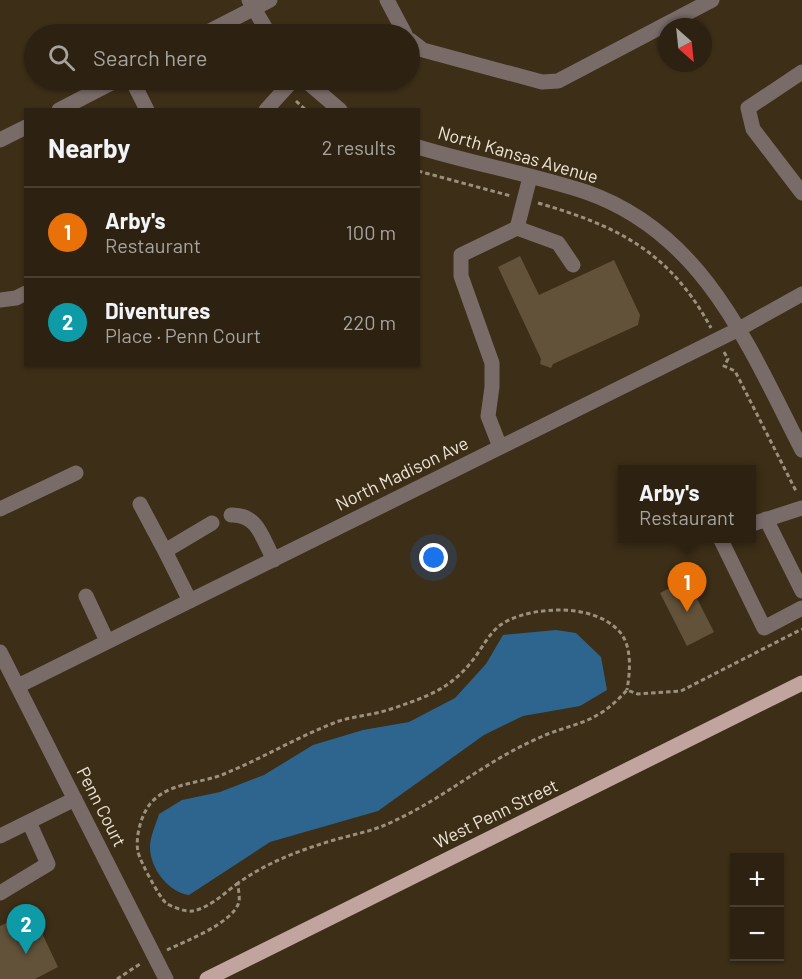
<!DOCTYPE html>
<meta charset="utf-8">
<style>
:root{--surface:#2d2211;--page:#352a1a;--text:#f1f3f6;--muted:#a7a49f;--line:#483f31;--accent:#ea580c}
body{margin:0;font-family:Barlow,sans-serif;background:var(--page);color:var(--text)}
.controls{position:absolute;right:18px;bottom:18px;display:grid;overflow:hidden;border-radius:0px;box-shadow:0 2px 4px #0004}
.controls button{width:54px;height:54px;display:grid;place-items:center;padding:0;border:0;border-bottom:2px solid var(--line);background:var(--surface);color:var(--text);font:30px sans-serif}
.compass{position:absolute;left:658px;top:18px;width:54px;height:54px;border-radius:50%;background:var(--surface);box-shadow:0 2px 4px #0004;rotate:153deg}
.you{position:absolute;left:434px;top:558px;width:21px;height:21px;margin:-15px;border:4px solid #fff;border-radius:50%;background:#1a73e8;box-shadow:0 0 0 9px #1a73e833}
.badge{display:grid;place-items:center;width:39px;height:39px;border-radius:50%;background:var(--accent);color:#fff;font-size:20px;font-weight:700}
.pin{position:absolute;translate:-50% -50px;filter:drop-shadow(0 2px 3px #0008)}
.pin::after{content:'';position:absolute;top:32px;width:21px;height:18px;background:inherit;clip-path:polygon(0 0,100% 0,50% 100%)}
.popup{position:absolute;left:618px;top:465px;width:138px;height:78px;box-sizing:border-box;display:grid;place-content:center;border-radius:0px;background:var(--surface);filter:drop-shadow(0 2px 4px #0005);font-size:20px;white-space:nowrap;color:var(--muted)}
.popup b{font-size:22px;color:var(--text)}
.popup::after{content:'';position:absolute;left:50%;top:100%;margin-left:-12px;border:12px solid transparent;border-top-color:var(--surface)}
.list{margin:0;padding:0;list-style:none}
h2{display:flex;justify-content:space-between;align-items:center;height:78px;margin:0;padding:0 24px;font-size:26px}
h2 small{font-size:20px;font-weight:400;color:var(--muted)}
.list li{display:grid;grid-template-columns:39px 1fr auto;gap:18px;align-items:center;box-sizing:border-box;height:90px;padding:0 24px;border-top:2px solid var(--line)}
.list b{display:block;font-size:22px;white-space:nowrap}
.list p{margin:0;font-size:20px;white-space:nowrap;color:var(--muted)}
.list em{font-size:20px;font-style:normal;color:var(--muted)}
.icon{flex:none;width:33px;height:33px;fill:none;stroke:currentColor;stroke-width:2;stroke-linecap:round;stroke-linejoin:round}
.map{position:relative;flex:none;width:802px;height:979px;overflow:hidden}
.search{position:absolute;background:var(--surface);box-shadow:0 2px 4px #0004;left:24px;top:24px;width:396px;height:66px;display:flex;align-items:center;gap:15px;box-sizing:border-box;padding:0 21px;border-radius:33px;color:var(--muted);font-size:22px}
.panel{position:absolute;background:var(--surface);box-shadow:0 2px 4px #0004;left:24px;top:108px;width:396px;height:258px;border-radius:0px}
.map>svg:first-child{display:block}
.water{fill:#2e658e}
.building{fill:#62523a}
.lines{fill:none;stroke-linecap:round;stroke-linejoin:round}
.path{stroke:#9b907d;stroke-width:3;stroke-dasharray:4.5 3;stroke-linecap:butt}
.minor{stroke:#796b68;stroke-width:15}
.major{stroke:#c2a49f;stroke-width:15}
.labels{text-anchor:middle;stroke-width:4.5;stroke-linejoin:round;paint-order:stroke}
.street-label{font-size:18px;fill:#eee5d7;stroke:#3c2e17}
</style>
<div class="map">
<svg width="802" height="979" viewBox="0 0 802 979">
<rect width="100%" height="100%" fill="#3c2e17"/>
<path class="water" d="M556,630L576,633L601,657L607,690L580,706L523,716L484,735L378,811L270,842L189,895C168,892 150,868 150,847C150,837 156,824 159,814L182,800L220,792L264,775L313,745L363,730L409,722L455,698L486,664L503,635Z"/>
<path class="building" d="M520,256L539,295L614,260L640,315L638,325L553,364L551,368L540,364L541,359L498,267Z
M687,579L714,632L687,646L660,593Z
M11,921L22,941L41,931L58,967L35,979H0V926Z"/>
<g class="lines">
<path class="path" d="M296,101L306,110
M418,171L511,196
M538,203C618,226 670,252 711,328
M724,352L728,359L724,366L735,371L797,493
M238,883C226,892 208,909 192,911C185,912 172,907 166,903C159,897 140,861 138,852C135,838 141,815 150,804C168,782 200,784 224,774C263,758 299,736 339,721C355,716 372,715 388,710C421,699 450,690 472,661C483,648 490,629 507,621C537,606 593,604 618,630C633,645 630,672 627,690
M167,950C186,941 233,923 239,902C240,897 238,889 238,883C268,862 300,850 334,840C355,834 374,831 394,821C442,799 484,763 532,741C573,721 593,728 627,690L638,694L681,691L802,629
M117,979L140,964"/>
<path class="minor" d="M249,0L269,34
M387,0L405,34
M204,34L270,0
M410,40L423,50L542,82L558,81L712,0
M802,72L748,108L753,129L802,193
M132,80L147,110
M305,80L340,110
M59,110L117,80
M266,110L293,80
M0,140L26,127
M418,147C474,164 531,174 586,192C704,233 749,347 802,450
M517,228L558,243L573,265
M0,300L16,298L26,293
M500,447L488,416L492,387V363L461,276V255L517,228L530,177
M140,504L165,551
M0,509L76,473
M231,515C258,514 262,538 274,560
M766,519L802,591
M752,524L802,508
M720,538L764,628L802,608
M86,596L107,641
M190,601L165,551L212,523
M0,652L166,979
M18,686L739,329L802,294
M0,836L75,799
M0,893L48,864L29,822"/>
<path class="major" d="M207,979L802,683"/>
</g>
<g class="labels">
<g class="street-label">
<text transform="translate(518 155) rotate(16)" y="6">North Kansas Avenue</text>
<text transform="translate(402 474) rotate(-26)" y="6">North Madison Ave</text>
<text transform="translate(101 807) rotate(63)" y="6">Penn Court</text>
<text transform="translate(496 814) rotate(-26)" y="6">West Penn Street</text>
</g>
</g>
</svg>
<div class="controls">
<button>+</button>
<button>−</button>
</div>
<svg class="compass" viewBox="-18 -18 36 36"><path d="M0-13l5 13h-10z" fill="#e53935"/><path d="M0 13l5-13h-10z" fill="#a7a49f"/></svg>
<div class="you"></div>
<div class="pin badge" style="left:687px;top:612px;background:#e8710a">1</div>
<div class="popup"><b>Arby's</b>Restaurant</div>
<div class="pin badge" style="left:26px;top:954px;background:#0f9aa8">2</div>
<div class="search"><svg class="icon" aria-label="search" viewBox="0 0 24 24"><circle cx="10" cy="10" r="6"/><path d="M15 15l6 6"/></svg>Search here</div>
<section class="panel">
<h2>Nearby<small>2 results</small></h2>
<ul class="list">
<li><span class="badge" style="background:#e8710a">1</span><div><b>Arby's</b><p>Restaurant</p></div><em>100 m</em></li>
<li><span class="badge" style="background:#0f9aa8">2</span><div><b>Diventures</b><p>Place · Penn Court</p></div><em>220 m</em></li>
</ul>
</section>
</div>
